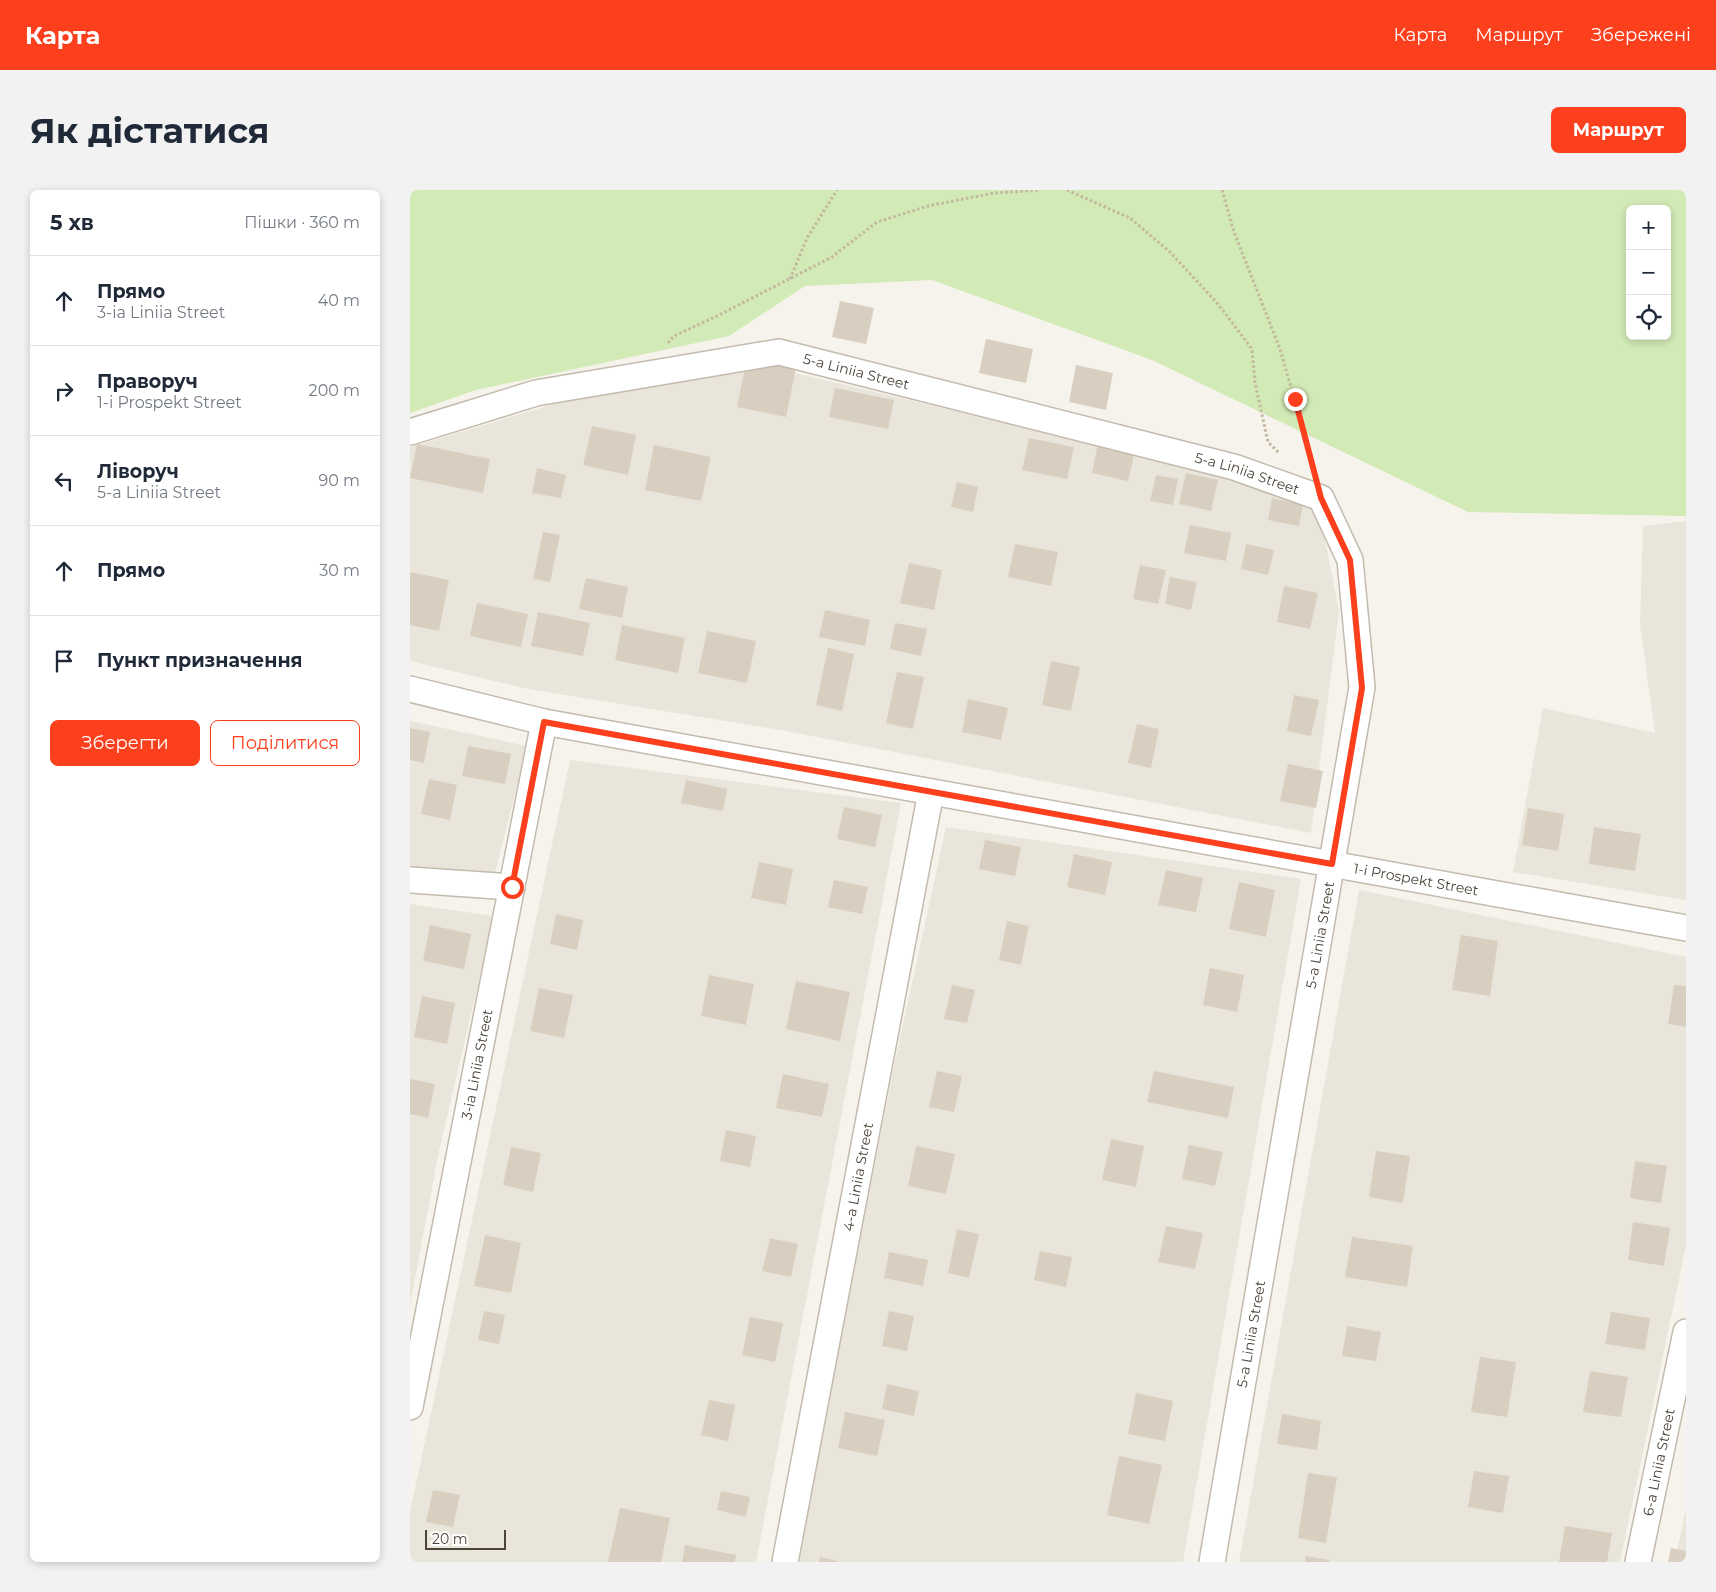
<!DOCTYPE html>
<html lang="uk">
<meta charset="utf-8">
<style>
:root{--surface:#fff;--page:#f2f2f3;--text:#1f2937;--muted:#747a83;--line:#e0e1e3;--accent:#fc3f1d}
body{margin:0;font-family:Montserrat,sans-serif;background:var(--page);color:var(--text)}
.controls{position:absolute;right:15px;top:15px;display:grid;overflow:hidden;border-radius:8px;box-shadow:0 2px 8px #0003}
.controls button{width:45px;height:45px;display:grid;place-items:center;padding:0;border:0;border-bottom:1px solid var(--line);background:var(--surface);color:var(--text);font:25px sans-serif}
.scale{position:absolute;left:15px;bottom:12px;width:81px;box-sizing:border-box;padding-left:5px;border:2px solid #4b4439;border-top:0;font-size:14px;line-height:18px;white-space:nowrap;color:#4b4439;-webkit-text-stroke:4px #fff;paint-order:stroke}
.stop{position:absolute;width:15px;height:15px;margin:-11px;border:4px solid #fc3f1d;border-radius:50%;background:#fff}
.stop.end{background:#fc3f1d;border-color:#fff;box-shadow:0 1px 5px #0008}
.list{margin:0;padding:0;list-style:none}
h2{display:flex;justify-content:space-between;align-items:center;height:65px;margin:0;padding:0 20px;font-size:21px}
h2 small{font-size:16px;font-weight:400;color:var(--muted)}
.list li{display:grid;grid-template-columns:32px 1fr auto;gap:15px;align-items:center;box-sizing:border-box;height:90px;padding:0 20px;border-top:1px solid var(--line)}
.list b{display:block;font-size:19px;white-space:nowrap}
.list p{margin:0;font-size:16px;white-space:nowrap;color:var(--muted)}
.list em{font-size:16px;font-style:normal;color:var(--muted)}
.actions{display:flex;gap:10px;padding:15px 20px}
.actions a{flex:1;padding:11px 0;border:1px solid var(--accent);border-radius:8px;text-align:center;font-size:18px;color:var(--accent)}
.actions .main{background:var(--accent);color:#fff}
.icon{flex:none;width:28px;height:28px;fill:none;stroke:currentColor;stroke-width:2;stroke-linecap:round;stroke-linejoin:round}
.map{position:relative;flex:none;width:1276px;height:1372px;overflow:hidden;border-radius:8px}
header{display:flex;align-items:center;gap:30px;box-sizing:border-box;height:70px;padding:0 25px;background:var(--accent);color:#fff}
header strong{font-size:24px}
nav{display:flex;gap:28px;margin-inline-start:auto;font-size:18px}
.intro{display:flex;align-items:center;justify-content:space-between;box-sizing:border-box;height:120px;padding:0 30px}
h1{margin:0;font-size:35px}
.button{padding:12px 22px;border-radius:8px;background:var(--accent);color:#fff;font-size:18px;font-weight:700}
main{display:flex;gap:30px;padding:0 30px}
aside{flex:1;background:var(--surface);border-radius:8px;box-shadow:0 2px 8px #0003}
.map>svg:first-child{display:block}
.residential{fill:#eae5da}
.green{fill:#d2eab5;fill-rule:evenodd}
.building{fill:#d8cfc1}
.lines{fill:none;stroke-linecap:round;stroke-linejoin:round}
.street-casing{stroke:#c2bbae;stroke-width:28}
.path{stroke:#c4b79f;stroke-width:3;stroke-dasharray:2.5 2.5;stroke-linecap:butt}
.street{stroke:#fff;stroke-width:25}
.route{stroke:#fc3f1d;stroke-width:6}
.labels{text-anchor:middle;stroke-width:4;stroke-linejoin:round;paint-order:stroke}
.street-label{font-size:14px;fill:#4b4439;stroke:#fff}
</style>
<header>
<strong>Карта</strong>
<nav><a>Карта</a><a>Маршрут</a><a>Збережені</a></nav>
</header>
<div class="intro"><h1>Як дістатися</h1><a class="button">Маршрут</a></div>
<main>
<aside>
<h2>5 хв<small>Пішки · 360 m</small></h2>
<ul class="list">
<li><svg class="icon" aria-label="ahead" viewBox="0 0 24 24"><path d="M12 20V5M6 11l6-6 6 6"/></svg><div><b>Прямо</b><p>3-ia Liniia Street</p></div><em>40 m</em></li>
<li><svg class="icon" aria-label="right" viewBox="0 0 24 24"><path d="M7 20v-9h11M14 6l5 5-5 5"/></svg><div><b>Праворуч</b><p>1-i Prospekt Street</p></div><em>200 m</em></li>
<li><svg class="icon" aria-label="left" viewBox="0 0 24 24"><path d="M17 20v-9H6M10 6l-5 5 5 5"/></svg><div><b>Ліворуч</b><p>5-a Liniia Street</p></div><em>90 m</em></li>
<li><svg class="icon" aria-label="ahead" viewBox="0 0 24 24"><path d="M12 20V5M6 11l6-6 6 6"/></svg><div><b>Прямо</b></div><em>30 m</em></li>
<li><svg class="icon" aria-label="arrive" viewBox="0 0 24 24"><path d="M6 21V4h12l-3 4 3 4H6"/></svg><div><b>Пункт призначення</b></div></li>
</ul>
<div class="actions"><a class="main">Зберегти</a><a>Поділитися</a></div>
</aside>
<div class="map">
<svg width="1276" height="1372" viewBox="0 0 1276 1372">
<rect width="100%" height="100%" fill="#f6f3ec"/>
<path class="residential" d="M368,179L824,288L909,319L929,421L901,643L371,540L118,499L0,471V257L168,207L273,188Z
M1276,331V710L1103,682L1133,518L1245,543L1230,435L1233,336Z
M0,531L117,556L85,683L0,678Z
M160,570L491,613L346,1372H0V1322Z
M536,637L891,689L773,1372H388L484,876Z
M949,700L1276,767V1056L1210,1372H829Z
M0,714L84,726L29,961L0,1115Z
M1276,1318V1372H1265Z"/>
<path class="green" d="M0,0H1276V326L1058,322L742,170L522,90L395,96L319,146L66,200L0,223ZM1220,19H1257V146H1220Z"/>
<path class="building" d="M430,111L464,118L456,154L422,147Z
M576,149L623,159L616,193L569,183Z
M337,168L386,178L376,227L327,217Z
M666,175L703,183L696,220L659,212Z
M425,198L484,210L478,239L419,227Z
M182,236L226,245L218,285L173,275Z
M619,248L664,257L657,289L612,280Z
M688,253L725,261L718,291L682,283Z
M7,254L80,269L73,303L0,288Z
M244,255L301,267L291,311L235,300Z
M127,278L156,285L151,308L122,303Z
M776,283L808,290L801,321L769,314Z
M746,285L768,289L763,315L740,311Z
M547,292L568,297L563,322L541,317Z
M862,308L893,315L889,336L858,330Z
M780,335L821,343L816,371L774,363Z
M133,342L150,345L140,392L123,389Z
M605,354L648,362L641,396L598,387Z
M836,354L864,360L858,385L831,379Z
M499,373L532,380L524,420L490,413Z
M730,375L756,380L748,414L723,409Z
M0,382L39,390L29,441L0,435Z
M760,387L787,392L781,420L755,414Z
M176,388L218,397L212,428L169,419Z
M874,396L908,403L900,439L867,432Z
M67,413L118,424L111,457L60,446Z
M415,420L460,430L455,456L409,447Z
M128,422L180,433L173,466L121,456Z
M485,433L517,439L511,466L480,459Z
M212,435L275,448L268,483L205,470Z
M297,441L346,451L337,493L288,483Z
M418,458L444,464L432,521L406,515Z
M641,471L670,477L661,521L632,515Z
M487,482L514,487L503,539L476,533Z
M884,505L909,510L901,546L877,541Z
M558,509L598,518L591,550L552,542Z
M727,534L749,539L741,578L718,573Z
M0,538L20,542L14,573L0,570Z
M58,556L101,564L95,594L52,586Z
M878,574L913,581L906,618L870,611Z
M19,589L47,595L40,630L11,624Z
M276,590L317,599L313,621L271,613Z
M434,617L472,625L465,657L427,649Z
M1118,618L1154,624L1148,661L1112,655Z
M1184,637L1231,644L1225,681L1179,674Z
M575,650L611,657L605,686L569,679Z
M664,664L702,672L695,705L657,697Z
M349,672L383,679L376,715L341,708Z
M756,680L793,688L786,722L748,715Z
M424,690L458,697L452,724L418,717Z
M829,692L865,700L856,747L819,739Z
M146,724L173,730L167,760L140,754Z
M597,731L619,736L611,775L589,770Z
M20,735L61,744L54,779L13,771Z
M1051,745L1088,751L1080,806L1042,800Z
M800,778L834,785L827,822L793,815Z
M299,785L344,794L336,835L291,826Z
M386,791L440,802L430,851L376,839Z
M542,795L565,800L557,833L534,829Z
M1264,795L1276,796V837L1258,834Z
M129,798L163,805L154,848L120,841Z
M12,806L45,813L37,854L4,847Z
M527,881L552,886L544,922L519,917Z
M744,881L824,897L818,928L737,912Z
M373,884L419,894L412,927L366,918Z
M0,889L25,894L18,928L0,924Z
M316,940L346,946L340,977L310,971Z
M701,949L734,956L726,997L692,990Z
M779,955L813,962L805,996L772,989Z
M506,956L545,964L536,1004L498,996Z
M101,957L131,963L123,1002L93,995Z
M966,961L1000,966L993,1013L959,1007Z
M1225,971L1257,976L1251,1013L1220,1008Z
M1223,1032L1260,1038L1254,1076L1218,1070Z
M756,1036L793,1043L785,1079L748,1072Z
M547,1039L569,1044L559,1088L538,1083Z
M75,1045L111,1053L101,1103L64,1096Z
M942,1047L1003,1056L997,1097L935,1087Z
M360,1048L388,1054L381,1087L352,1081Z
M630,1061L662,1067L656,1097L624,1090Z
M479,1062L518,1070L513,1096L474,1088Z
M74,1121L95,1125L89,1154L68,1150Z
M479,1121L504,1126L497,1161L472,1156Z
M1201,1122L1240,1128L1235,1160L1195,1154Z
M340,1127L373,1133L365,1172L332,1165Z
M937,1136L971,1142L966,1171L932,1166Z
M1070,1167L1106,1172L1097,1227L1061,1222Z
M1180,1181L1218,1187L1211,1227L1173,1222Z
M477,1194L509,1201L504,1226L472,1219Z
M726,1203L763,1211L755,1251L718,1244Z
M299,1210L325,1215L318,1251L291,1245Z
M435,1222L475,1230L467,1266L428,1258Z
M872,1224L911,1231L907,1260L867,1254Z
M709,1266L752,1275L739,1334L697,1325Z
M1064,1281L1099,1286L1093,1323L1058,1317Z
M898,1283L927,1287L916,1353L888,1348Z
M23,1300L50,1305L43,1337L16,1332Z
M311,1301L340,1307L336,1327L307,1320Z
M210,1318L260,1328L251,1372H198Z
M1155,1336L1202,1343L1197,1372H1149Z
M275,1355L326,1365L325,1372H272Z
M1261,1358L1276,1361V1372H1258Z
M896,1366L919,1370V1372H895Z
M410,1367L428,1371V1372H409Z"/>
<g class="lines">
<g class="street-casing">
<g id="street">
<path id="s1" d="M0,242L126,203L369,162L824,277L911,308L940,370L952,497L802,1372"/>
<path id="s2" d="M0,499L134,532L1276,738"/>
<path d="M0,690L102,697"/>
<path id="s3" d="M0,1217L134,532"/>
<path id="s4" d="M375,1372L521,602"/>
<path id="s5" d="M1228,1372L1276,1142"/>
</g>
</g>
<path class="path" d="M657,0L720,28L760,62L808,114L842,159L845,193L858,252L869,263
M812,0L824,42L870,159L904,277
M380,89L397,48L427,0
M258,153L264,146L307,126L422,67L467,32L518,16L584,3L630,0"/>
<use href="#street" class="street"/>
</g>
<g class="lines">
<path class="route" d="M102,697L134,532L922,674L952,498L940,370L911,308L885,209"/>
</g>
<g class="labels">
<g class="street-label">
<text dy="5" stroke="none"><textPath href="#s1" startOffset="458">5-a Liniia Street</textPath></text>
<text dy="5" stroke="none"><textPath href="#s1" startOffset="862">5-a Liniia Street</textPath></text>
<text dy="5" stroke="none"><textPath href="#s2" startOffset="1024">1-i Prospekt Street</textPath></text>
<text transform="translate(910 745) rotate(-80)" y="5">5-a Liniia Street</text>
<text dy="5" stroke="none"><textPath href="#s3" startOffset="349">3-ia Liniia Street</textPath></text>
<text dy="5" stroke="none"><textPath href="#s4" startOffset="392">4-a Liniia Street</textPath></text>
<text transform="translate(841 1144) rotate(-80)" y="5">5-a Liniia Street</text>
<text dy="5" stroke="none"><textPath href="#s5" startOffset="102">6-a Liniia Street</textPath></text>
</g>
</g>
</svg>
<div class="controls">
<button>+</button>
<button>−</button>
<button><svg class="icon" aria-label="locate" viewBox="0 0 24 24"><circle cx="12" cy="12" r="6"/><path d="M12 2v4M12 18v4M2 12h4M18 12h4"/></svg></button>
</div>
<div class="scale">20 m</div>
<div class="stop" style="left:102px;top:697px"></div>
<div class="stop end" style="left:885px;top:209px"></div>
</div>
</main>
